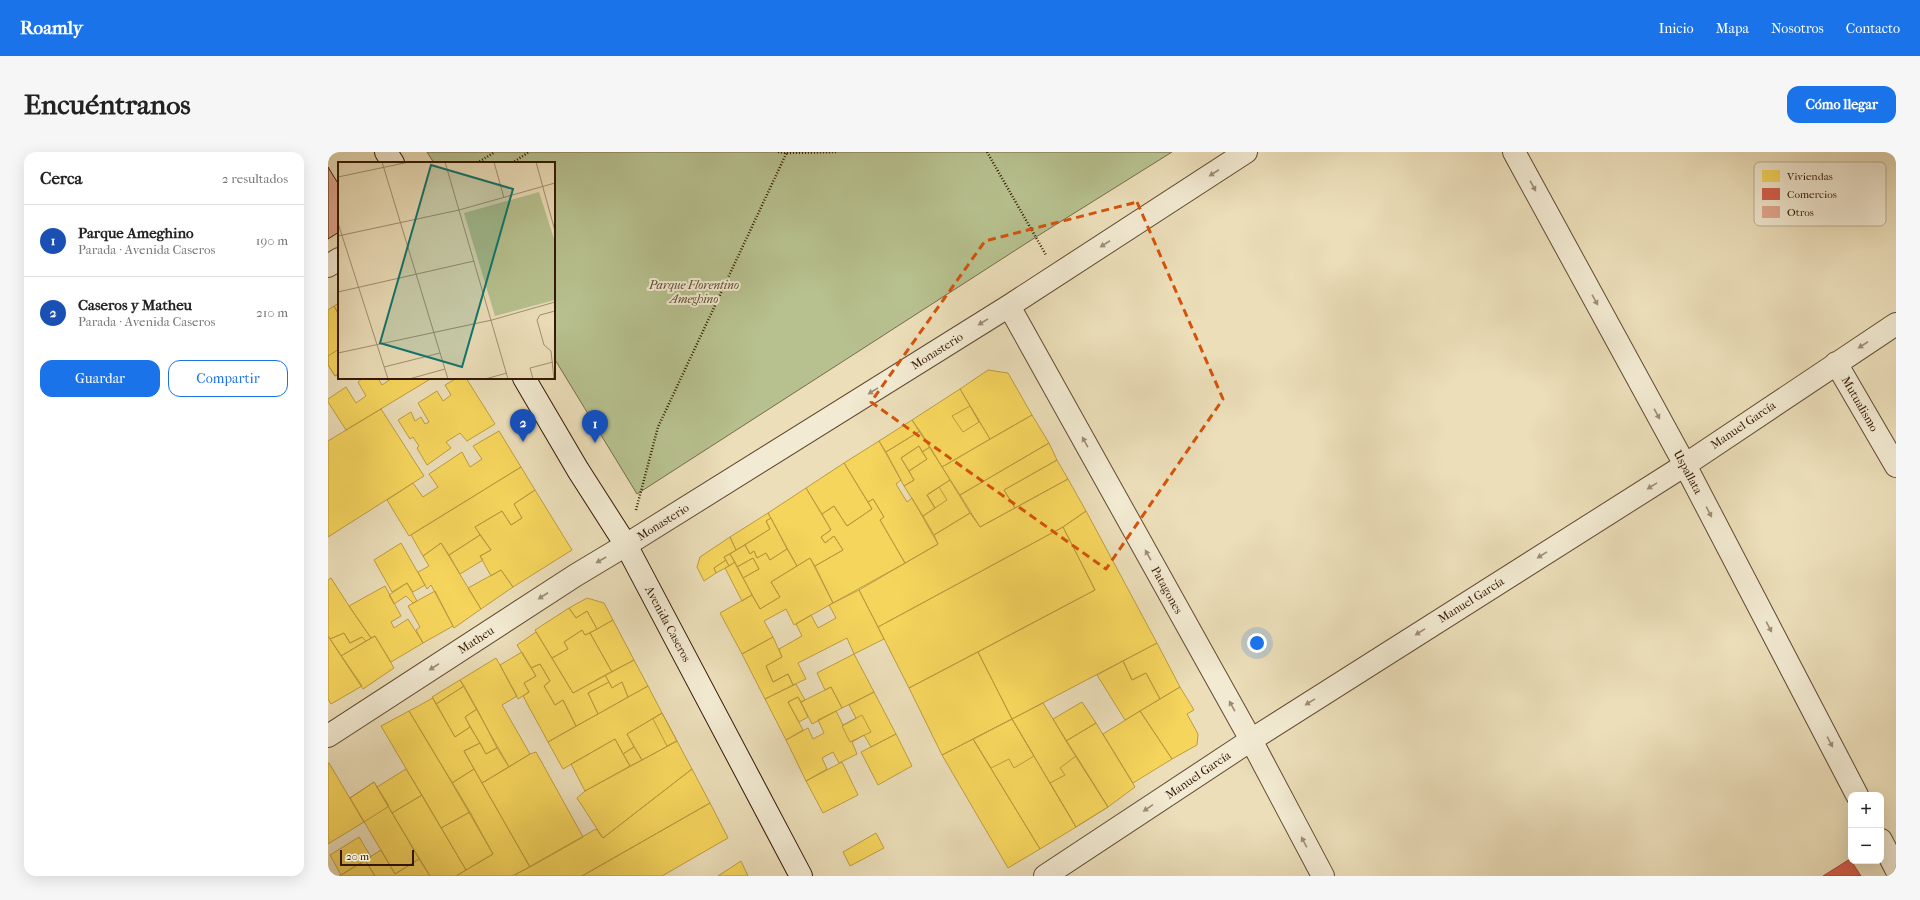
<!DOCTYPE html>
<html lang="es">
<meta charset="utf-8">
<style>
:root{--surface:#fff;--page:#f6f6f6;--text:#222;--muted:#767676;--line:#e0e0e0;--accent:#1a73e8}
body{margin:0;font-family:"IM FELL French Canon",serif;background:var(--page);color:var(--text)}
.controls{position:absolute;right:12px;bottom:12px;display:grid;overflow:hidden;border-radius:8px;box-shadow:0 4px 16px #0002}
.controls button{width:36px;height:36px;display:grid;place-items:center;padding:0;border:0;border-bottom:1px solid var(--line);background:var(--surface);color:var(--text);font:20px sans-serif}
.scale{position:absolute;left:12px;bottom:10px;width:74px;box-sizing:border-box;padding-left:4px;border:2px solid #351803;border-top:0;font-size:11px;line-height:14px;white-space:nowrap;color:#351803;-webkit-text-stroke:3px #f2ead2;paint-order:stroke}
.you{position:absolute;left:929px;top:491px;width:14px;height:14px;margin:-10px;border:3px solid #fff;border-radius:50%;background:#1a73e8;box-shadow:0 0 0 6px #1a73e833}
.badge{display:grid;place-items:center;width:26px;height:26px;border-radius:50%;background:var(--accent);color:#fff;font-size:13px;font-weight:700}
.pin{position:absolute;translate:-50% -33px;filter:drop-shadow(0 1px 2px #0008)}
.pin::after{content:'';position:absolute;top:21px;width:14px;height:12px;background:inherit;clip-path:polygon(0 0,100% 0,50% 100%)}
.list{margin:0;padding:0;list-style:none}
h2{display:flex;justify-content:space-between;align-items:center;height:52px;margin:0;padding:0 16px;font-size:17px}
h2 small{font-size:13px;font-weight:400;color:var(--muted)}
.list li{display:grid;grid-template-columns:26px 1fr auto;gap:12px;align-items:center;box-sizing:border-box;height:72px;padding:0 16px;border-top:1px solid var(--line)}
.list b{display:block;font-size:15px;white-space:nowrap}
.list p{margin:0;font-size:13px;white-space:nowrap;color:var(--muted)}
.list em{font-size:13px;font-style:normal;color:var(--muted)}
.actions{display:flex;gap:8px;padding:12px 16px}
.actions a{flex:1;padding:9px 0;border:1px solid var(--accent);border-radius:12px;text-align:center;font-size:14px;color:var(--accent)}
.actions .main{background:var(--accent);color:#fff}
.map{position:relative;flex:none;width:1568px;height:724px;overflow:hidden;border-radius:12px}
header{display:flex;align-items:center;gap:24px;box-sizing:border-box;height:56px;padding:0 20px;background:var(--accent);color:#fff}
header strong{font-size:19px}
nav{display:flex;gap:22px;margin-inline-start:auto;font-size:14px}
.intro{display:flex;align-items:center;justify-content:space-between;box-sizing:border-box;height:96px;padding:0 24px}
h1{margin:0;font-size:28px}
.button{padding:10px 18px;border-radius:12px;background:var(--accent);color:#fff;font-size:14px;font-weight:700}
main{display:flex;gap:24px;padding:0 24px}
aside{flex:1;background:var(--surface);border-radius:12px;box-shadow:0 4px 16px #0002}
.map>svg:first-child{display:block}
.green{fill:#b7c18f;stroke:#766c49}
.homes{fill:#f6d55c;stroke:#bc9c41}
.shops{fill:#d6604d;stroke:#a64a37}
.building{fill:#e3a88d;stroke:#351803}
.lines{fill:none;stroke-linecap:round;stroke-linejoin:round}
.minor-casing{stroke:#624a30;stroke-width:24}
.secondary-casing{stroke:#351803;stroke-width:24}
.path{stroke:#351803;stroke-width:2.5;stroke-dasharray:1 2;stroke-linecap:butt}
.minor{stroke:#f2ead2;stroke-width:22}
.secondary{stroke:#f2ead2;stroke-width:22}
.oneway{fill:#9d8c75}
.marked{fill:none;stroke:#d6520b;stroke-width:3;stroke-dasharray:8 5;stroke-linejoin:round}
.labels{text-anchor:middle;stroke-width:4;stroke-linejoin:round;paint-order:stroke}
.park-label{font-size:12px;font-style:italic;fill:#5c4b2d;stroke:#f2ead2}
.street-label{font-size:12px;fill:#351803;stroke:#f2ead2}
.inset-road{fill:none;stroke:#a28f70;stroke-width:1}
.view{fill:#0f766e;fill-opacity:0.15;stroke:#0f766e;stroke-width:2}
.inset-edge{fill:none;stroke:#351803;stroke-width:2}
.key{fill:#f2ead2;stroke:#b9ab94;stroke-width:1}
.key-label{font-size:11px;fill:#351803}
</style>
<header>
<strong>Roamly</strong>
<nav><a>Inicio</a><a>Mapa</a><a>Nosotros</a><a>Contacto</a></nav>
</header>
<div class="intro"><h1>Encuéntranos</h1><a class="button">Cómo llegar</a></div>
<main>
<aside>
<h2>Cerca<small>2 resultados</small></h2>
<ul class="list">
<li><span class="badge" style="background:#1a4fb4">1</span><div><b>Parque Ameghino</b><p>Parada · Avenida Caseros</p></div><em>190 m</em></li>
<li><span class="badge" style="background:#1a4fb4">2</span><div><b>Caseros y Matheu</b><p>Parada · Avenida Caseros</p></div><em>210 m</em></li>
</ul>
<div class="actions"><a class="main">Guardar</a><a>Compartir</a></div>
</aside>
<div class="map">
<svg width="1568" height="724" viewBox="0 0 1568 724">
<rect width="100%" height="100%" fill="#ebdeb9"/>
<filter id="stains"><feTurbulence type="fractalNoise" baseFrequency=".005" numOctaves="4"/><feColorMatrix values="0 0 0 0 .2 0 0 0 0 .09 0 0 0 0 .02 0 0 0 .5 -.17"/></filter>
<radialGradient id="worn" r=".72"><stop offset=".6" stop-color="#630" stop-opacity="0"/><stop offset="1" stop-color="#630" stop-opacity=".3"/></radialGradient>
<path class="green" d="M99,0H844L708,85L309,342L226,206V11H106Z"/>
<path class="homes" d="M11,151V163L6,154Z
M6,154L11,163V222L7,224L0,213V158Z
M11,197V222L7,224L0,213V204Z
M660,218L680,221L704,263L662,287L632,237Z
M35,226H50L54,233L64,226H104L18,278L0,250V247L18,235L28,251L38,244L30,230Z
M129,226H138L167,272L139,289L132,281L118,290L123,296L99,313L89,296L91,294L85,285L82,287L70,268L83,260L87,269L93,265L97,272L101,270L90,251L109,239L115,249L123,243L117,233Z
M632,237L662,287L614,315L584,268Z
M642,254L651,270L635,280L624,264Z
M53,257L96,324L0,385V289Z
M704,263L721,291L632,343L614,315Z
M584,268L592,279L558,300L551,289Z
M171,279L193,315L81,384L59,348L85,331L95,345L110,335L101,322L134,300L142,315L154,307L145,294Z
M592,279L602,295L594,300L591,294L573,306L586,328L576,334L558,300Z
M551,289L573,328L568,332L579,350L584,346L610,392L577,411L552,368L556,365L545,347L540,350L516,311Z
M721,291L729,308L676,338L687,356L652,375L632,343Z
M591,294L599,307L581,319L573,306Z
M602,295L622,328L599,343L607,356L595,364L576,334L586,328L581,319L599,307L594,300Z
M729,308L740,327L687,356L676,338Z
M516,311L544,357L519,374L506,354L494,362L478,336Z
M193,315L207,338L186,352L194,366L183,373L174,359L147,375L152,383L121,403L113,391L95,404L83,383Z
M740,327L758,359L735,375L550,475L531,438L610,392L606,383L642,361L652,375Z
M622,328L642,361L606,383L595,364L607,356L599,343Z
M611,335L619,348L607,356L599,343Z
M478,336L503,378L493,385L497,391L506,384L515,398L487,414L482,406L469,414L440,361Z
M207,338L244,398L185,435L173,418L163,424L152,404L163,398L147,375L174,359L183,373L194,366L186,352Z
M545,347L556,365L552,368L577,411L505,451L487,414L515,398L506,384L497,391L493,385L503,378L494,362L506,354L519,374L544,357L540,350Z
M758,359L829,491L684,567L650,500L767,438L735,375Z
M440,361L443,366L438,369L442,377L408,398L402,385Z
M443,366L459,397L442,408L438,401L429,406L426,399L422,402L417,393L442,377L438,369Z
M735,375L767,438L581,536L550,475Z
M152,383L163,398L152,404L155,408L132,422L121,403Z
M402,385L408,398L396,405L398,408L386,416L388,421L376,429L369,415L372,405Z
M73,391L97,433L85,440L79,431L64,440L46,408Z
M113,391L153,457L126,476L103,433L99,437L90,420L101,414L95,404Z
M417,393L422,402L426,399L429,406L438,401L442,408L459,397L469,414L443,430L452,445L432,457L415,426L431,417L425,406L409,415L402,402Z
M402,402L407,410L401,414L396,405Z
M425,406L431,417L415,426L409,415Z
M482,406L505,451L466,473L458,457L436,469L445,485L414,502L392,461L424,443L432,457L452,445L443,430Z
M398,408L401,414L388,421L386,416Z
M407,410L424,443L414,449L397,416Z
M173,418L185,435L153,457L140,436Z
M3,426L21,454L43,486L38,489L34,485L22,491L16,481L2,487L0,484V428Z
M79,431L89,449L85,451L78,444L66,452L61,443Z
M57,434L73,464L63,470L66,476L80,467L95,491L63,510L47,484L43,486L21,454Z
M531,438L556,487L526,502L519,486L470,511L478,527L465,533L460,522L445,530L438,514L454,505L451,497L474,484L468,472L483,463L490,476L508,466L501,453Z
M107,439L125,474L95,491L88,478L92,475L80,454Z
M259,446L276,451L285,468L269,477L259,459L248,466L241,456Z
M241,456L248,466L259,459L269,477L257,483L254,478L236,490L240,497L224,506L207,478Z
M285,468L306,508L284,520L262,481Z
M254,478L257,483L262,481L284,520L245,541L224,506L240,497L236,490Z
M208,480L245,541L277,523L281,530L260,541L270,562L248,574L235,548L227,553L216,534L222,529L212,512L203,516L189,493Z
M16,481L22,491L34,485L38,489L13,504L2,487Z
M0,484L34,534L3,552L0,547Z
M47,484L66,516L35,537L13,504Z
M445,485L454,505L438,514L445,530L460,522L465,533L437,547L414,502Z
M829,491L852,535L832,547L818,521L804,528L795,509Z
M194,500L208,524L196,531L201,540L190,547L172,513Z
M650,500L684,567L614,603L581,536Z
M526,502L546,540L514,556L503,535L497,538L489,521Z
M168,506L189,544L174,553L202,602L181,615L132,528Z
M306,508L320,534L300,545L294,530L284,536L277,523Z
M795,509L804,528L818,521L832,547L797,568L769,523Z
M212,512L222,529L216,534L227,553L235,548L248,574L220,590L195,544L201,540L196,531L208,524L203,516Z
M132,528L136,534L108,552L104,545Z
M281,530L284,536L294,530L300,545L270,562L260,541Z
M468,532L477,548L473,550L470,545L460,550L475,578L458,588L437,547Z
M136,534L149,557L137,565L142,575L127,585L108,552Z
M320,534L334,561L299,582L306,595L295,602L287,587L235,617L220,590Z
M503,535L514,556L484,572L473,550Z
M852,535L866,558L859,562L870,582L869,593L844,607L812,559Z
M546,540L568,582L543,595L536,583L524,590L529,602L511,611L505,600L494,606L499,617L478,629L458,588L480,576L485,587L496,581L490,568L508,559L515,573L528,566L521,553Z
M470,545L480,565L471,570L460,550Z
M105,546L127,585L142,575L152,591L136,599L146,617L124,631L81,559Z
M754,550L768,571L738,589L725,567Z
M715,551L780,655L748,675L684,567Z
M149,557L169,596L158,602L137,565Z
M81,559L142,660L113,676L53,574Z
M812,559L844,607L805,631L775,582Z
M334,561L349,589L314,608L299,582Z
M334,561L349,589L339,594L325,567Z
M534,563L543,580L522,590L514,574Z
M684,567L748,675L712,697L645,587Z
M684,567L706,604L686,616L681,607L663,616L645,587Z
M768,571L807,635L780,655L738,589Z
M568,582L584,614L550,633L533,600Z
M287,587L302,614L257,639L243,612Z
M645,587L712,697L680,716L614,603Z
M349,589L364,617L275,686L249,646L257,639Z
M152,591L158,602L169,596L181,615L154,631L136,599Z
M306,595L314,608L302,614L295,602Z
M208,600L255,685L202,715L154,631L202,602Z
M748,604L780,655L748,675L722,631L737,623L732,616Z
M514,610L530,643L495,661L478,629Z
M1,611L36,670L0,692V611Z
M78,617L94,643L64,661L49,635Z
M146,617L202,715L184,724H128L165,702L124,631Z
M364,617L382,651L254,724H188L187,723L268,677L275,686Z
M46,630L91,707L67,722L22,646Z
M46,630L61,654L36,670L22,646Z
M94,643L138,718L128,724H102L64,661Z
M382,651L400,686L334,724H254Z
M142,660L165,702L138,718L113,676Z
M548,681L556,696L522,714L515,700Z
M31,685L43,705L13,723L2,703Z
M53,698L67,722L91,707L102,724H47L37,708Z
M37,708L47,724H11L13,723Z
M413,709L420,724H390Z"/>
<path class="shops" d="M1522,707L1533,724H1495Z"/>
<path class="building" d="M0,15L11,33V80L0,87Z"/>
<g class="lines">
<g class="minor-casing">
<path id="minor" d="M1186,0L1357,313L1529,643
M0,114L11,107
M681,154L923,588L995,724
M1508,211L1568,314
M0,584L248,423L298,393L681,154L918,0
M1553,688L1568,717
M717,724L923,588L1357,313L1568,172"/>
</g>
<g class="secondary-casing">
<path id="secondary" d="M58,0L65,11
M196,226L250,318L298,393L473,724"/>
</g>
<path class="path" d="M450,0L458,1L509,0
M659,0L718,103
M149,11L167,0
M184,11L201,0
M308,358L330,275L459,0"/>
<use href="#minor" class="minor"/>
<use href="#secondary" class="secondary"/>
</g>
<defs><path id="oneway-solid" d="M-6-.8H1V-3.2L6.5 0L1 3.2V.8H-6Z"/></defs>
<g class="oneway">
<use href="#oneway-solid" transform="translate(886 21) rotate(147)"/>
<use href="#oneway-solid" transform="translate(1205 34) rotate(61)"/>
<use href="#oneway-solid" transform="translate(777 92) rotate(147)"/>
<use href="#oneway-solid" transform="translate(1267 148) rotate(61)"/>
<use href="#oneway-solid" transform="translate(655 170) rotate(148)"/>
<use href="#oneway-solid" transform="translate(1535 193) rotate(147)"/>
<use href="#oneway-solid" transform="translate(545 239) rotate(148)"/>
<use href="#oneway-solid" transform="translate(1329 262) rotate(61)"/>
<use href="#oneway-solid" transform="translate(757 290) rotate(-119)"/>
<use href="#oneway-solid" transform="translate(1324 334) rotate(148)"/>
<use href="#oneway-solid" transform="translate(1381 360) rotate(62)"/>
<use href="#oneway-solid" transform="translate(820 403) rotate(-119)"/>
<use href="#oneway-solid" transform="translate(1214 403) rotate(148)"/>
<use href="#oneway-solid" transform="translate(273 408) rotate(150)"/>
<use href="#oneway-solid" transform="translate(215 444) rotate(147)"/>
<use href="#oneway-solid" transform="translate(1441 475) rotate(62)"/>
<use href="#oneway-solid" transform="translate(1092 480) rotate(148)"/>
<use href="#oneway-solid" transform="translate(106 515) rotate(147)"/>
<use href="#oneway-solid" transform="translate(982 550) rotate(148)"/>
<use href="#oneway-solid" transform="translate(904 554) rotate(-119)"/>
<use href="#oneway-solid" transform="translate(1502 590) rotate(62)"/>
<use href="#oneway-solid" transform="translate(820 656) rotate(146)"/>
<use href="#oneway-solid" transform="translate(976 690) rotate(-118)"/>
</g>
<path class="marked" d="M809,50L895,247L778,417L543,250L657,89Z"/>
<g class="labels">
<g class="park-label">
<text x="366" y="137">Parque Florentino<tspan x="366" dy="14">Ameghino</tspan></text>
</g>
<g class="street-label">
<text transform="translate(609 199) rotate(-32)" y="4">Monasterio</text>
<text transform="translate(1532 252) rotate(60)" y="4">Mutualismo</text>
<text transform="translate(1415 273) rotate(-34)" y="4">Manuel García</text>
<text transform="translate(1360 320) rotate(62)" y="4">Uspallata</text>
<text transform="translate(335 370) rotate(-32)" y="4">Monasterio</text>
<text transform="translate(839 438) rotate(61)" y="4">Patagones</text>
<text transform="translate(1143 448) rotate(-32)" y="4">Manuel García</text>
<text transform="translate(340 472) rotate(62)" y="4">Avenida Caseros</text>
<text transform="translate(148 488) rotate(-33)" y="4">Matheu</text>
<text transform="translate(870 623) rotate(-34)" y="4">Manuel García</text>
</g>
</g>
<g transform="translate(10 10)">
<rect width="217" height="217" fill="#ebdeb9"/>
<path d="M201,30L217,80V138L157,154L126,51Z" fill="#b7c18f"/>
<path class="inset-road" d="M44,0L110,217M107,0L170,217M156,0L166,36M198,0L217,69M0,15L71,0M0,61L50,217M0,74L121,48L217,21M0,130L136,99M0,191L154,158L217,140M46,205L102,191M71,217L107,207M147,217L169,211M195,217L192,206L215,200M216,217L213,189L206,183L199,158L202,153L217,149"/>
<path class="view" d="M93,3L175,27L124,205L42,181Z"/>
<rect width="217" height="217" class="inset-edge"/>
</g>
<rect x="1426" y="10" width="132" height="64" rx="6" class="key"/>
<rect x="1434" y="18" width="18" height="12" fill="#f6d55c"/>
<rect x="1434" y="36" width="18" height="12" fill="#d6604d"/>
<rect x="1434" y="54" width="18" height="12" fill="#e3a88d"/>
<g class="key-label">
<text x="1459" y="28">Viviendas</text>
<text x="1459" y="46">Comercios</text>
<text x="1459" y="64">Otros</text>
</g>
<rect width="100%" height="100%" filter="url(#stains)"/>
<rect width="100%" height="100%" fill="url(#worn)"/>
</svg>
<div class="controls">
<button>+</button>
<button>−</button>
</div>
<div class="scale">20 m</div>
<div class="you"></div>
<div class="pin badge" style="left:267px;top:291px;background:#1a4fb4">1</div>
<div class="pin badge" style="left:195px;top:290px;background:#1a4fb4">2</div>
</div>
</main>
